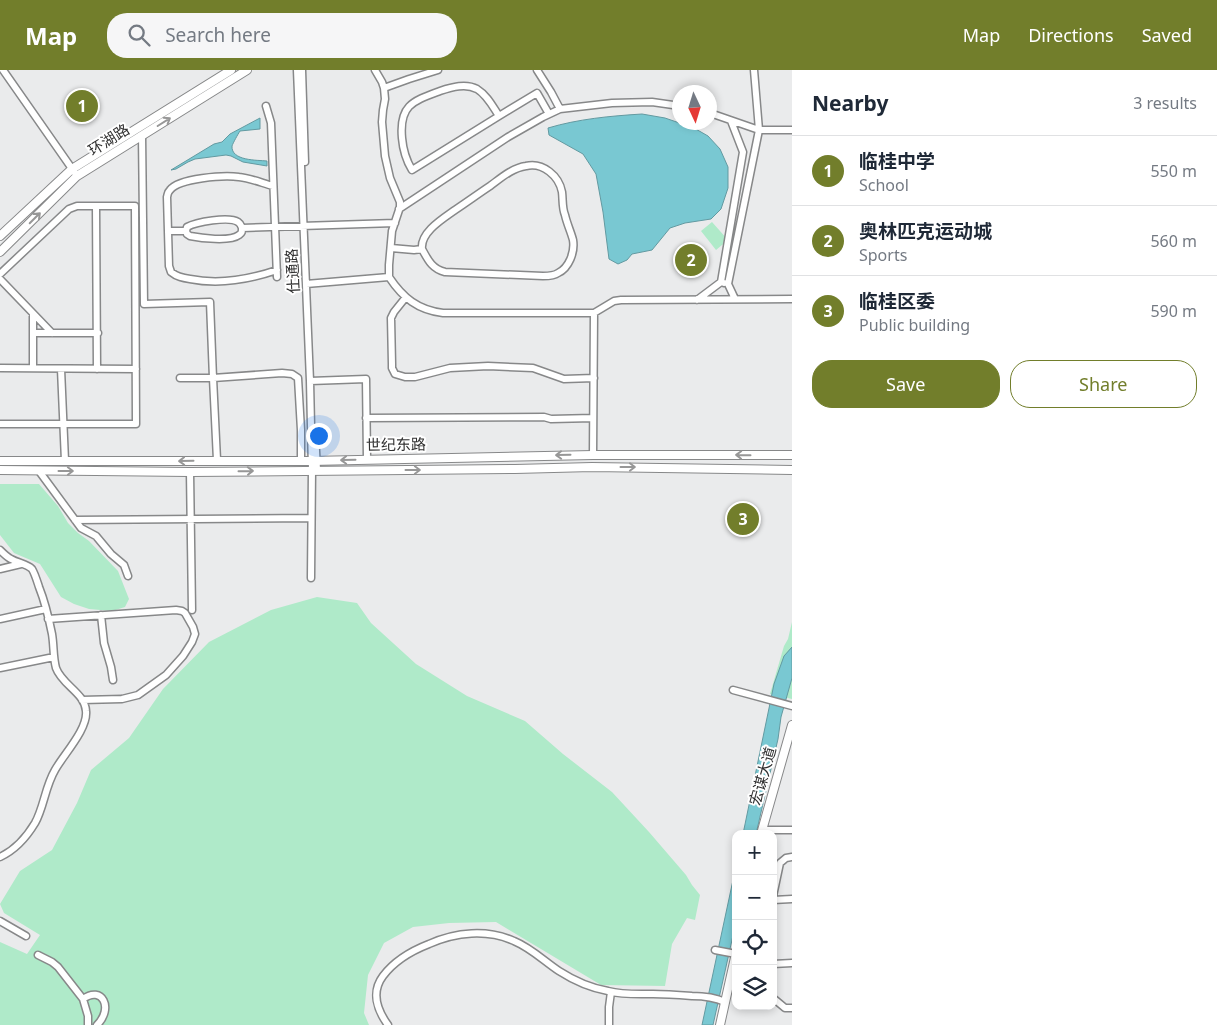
<!DOCTYPE html>
<meta charset="utf-8">
<style>
:root{--surface:#fff;--page:#f6f6f7;--text:#1f2937;--muted:#747a83;--line:#e0e1e3;--accent:#727e2b}
body{margin:0;font-family:"Noto Sans","Noto Sans SC",sans-serif;background:var(--page);color:var(--text)}
.controls{position:absolute;right:15px;bottom:15px;display:grid;overflow:hidden;border-radius:10px;box-shadow:0 2px 8px #0003}
.controls button{width:45px;height:45px;display:grid;place-items:center;padding:0;border:0;border-bottom:1px solid var(--line);background:var(--surface);color:var(--text);font:25px sans-serif}
.compass{position:absolute;left:672px;top:15px;width:45px;height:45px;border-radius:50%;background:var(--surface);box-shadow:0 2px 8px #0003;rotate:176deg}
.you{position:absolute;left:318px;top:365px;width:18px;height:18px;margin:-12px;border:4px solid #fff;border-radius:50%;background:#1a73e8;box-shadow:0 0 0 8px #1a73e833}
.badge{display:grid;place-items:center;width:32px;height:32px;border-radius:50%;background:var(--accent);color:#fff;font-size:16px;font-weight:700}
.pin{position:absolute;translate:-50% -50%;border:2px solid #fff;box-shadow:0 1px 5px #0006}
.list{margin:0;padding:0;list-style:none}
h2{display:flex;justify-content:space-between;align-items:center;height:65px;margin:0;padding:0 20px;font-size:21px}
h2 small{font-size:16px;font-weight:400;color:var(--muted)}
.list li{display:grid;grid-template-columns:32px 1fr auto;gap:15px;align-items:center;box-sizing:border-box;height:70px;padding:0 20px;border-top:1px solid var(--line)}
.list b{display:block;font-size:19px;white-space:nowrap}
.list p{margin:0;font-size:16px;white-space:nowrap;color:var(--muted)}
.list em{font-size:16px;font-style:normal;color:var(--muted)}
.actions{display:flex;gap:10px;padding:15px 20px}
.actions a{flex:1;padding:11px 0;border:1px solid var(--accent);border-radius:20px;text-align:center;font-size:18px;color:var(--accent)}
.actions .main{background:var(--accent);color:#fff}
.icon{flex:none;width:28px;height:28px;fill:none;stroke:currentColor;stroke-width:2;stroke-linecap:round;stroke-linejoin:round}
.map{position:relative;flex:none;width:792px;height:955px;overflow:hidden}
header{display:flex;align-items:center;gap:30px;box-sizing:border-box;height:70px;padding:0 25px;background:var(--accent);color:#fff}
header strong{font-size:24px}
nav{display:flex;gap:28px;margin-inline-start:auto;font-size:18px}
.search{width:350px;height:45px;background:var(--page);display:flex;align-items:center;gap:12px;box-sizing:border-box;padding:0 18px;border-radius:20px;color:var(--muted);font-size:19px}
main{display:flex}
aside{flex:1;background:var(--surface)}
.map>svg:first-child{display:block}
.green{fill:#afeac9}
.water{fill:#79c8d2;stroke:#639aa1}
.lines{fill:none;stroke-linecap:round;stroke-linejoin:round}
.minor-casing{stroke:#878889;stroke-width:9}
.major-casing{stroke:#878889;stroke-width:10}
.minor{stroke:#fff;stroke-width:6}
.major{stroke:#fff;stroke-width:8}
.oneway{stroke:#979797}
.labels{text-anchor:middle;stroke-width:4;stroke-linejoin:round;paint-order:stroke}
.street-label{font-size:15px;fill:#2f2f2f;stroke:#fff}
</style>
<header>
<strong>Map</strong>
<div class="search"><svg class="icon" aria-label="search" viewBox="0 0 24 24"><circle cx="10" cy="10" r="6"/><path d="M15 15l6 6"/></svg>Search here</div>
<nav><a>Map</a><a>Directions</a><a>Saved</a></nav>
</header>
<main>
<div class="map">
<svg width="792" height="955" viewBox="0 0 792 955">
<rect width="100%" height="100%" fill="#eaebec"/>
<path class="green" d="M712,152L728,170L716,180L701,161Z
M0,414H39L58,436L68,453L78,463L89,471L118,501L129,529L125,537L112,541L89,539L74,534L61,527L40,494L14,483L0,465Z
M317,527L357,533L371,553L416,594L467,626L525,651L563,684L612,722L649,762L686,805L692,815L700,825L695,850L687,848L672,874L665,916L601,915L496,852L449,853L413,857L384,873L368,905L364,943L369,955H0V872L27,884L40,865L4,843L0,834L20,801L52,780L77,733L91,700L129,668L163,619L209,572L271,540Z
M792,552V629L770,624L784,576L788,569Z"/>
<path class="water" d="M642,44L665,48L694,58L708,66L720,79L728,97V118L721,139L711,149L685,153L670,158L652,180L632,184L627,190L618,194L609,189L603,142L596,104L583,84L549,65L548,58C578,49 610,46 642,44Z
M260,48V59L240,61C238,64 233,73 232,76C231,91 257,90 267,91V96L243,92L231,86L226,85L195,89L188,92L176,99L171,100L214,74L222,72L230,64Z
M792,577V608L781,647L778,669L756,764H743L774,614L784,586Z
M736,796V852L713,955H702Z"/>
<g class="lines">
<g class="minor-casing">
<path id="minor" d="M3,0L75,103
M297,0L310,311L312,400L311,508
M302,0L305,92
M375,0L382,12L384,18L385,29L383,40L382,52L385,86L390,108L400,132V137L392,161L389,195V207
M537,0L551,22L560,39
M754,0L759,60H792
M384,18L409,9L438,0
M266,36L271,53L277,207
M710,43L759,60L728,214L735,229
M499,46C493,37 487,25 477,19C466,13 452,17 440,21C413,31 399,35 402,68C403,80 406,90 412,100L499,46L537,23L549,44
M142,65L144,234L210,232L213,308L282,303L292,304L298,308L301,360V390
M273,116C262,113 250,108 239,107C224,105 179,108 170,120C167,123 168,124 167,127L169,196L171,202C177,207 183,208 190,209C220,215 248,210 277,200
M96,136L97,299
M399,139L508,67L543,47L560,39L612,33L652,32L680,36
M242,158L395,153
M168,161H186
M186,161L187,164L190,166C200,168 230,172 239,165C242,163 242,162 242,158
M186,161L187,157C196,152 229,146 238,152C241,154 241,155 242,158
M391,178L414,180L422,179C428,190 432,199 445,202L543,206C548,206 554,206 558,203C569,198 575,182 573,170C571,162 567,154 565,145C562,138 563,130 562,122C559,106 543,92 526,96C512,98 501,108 490,116C478,124 467,132 455,140C444,148 420,162 422,179
M0,204L69,139L77,136H135L136,354H0
M0,209L52,263
M721,212L743,82L731,51
M306,214L389,207C403,228 418,240 443,243H594L614,231L621,230L792,229
M406,227L394,242L391,248L392,294V298L395,304L405,307H415L450,298L488,296L533,298L564,309L594,308
M697,230L721,212L724,213
M33,263H98
M0,298L136,299
M33,298V244
M61,299L65,391
M180,308H213L217,390
M310,311L366,309L367,389
M366,348L544,347L551,349L593,348
M315,362L317,400
M593,385L594,243
M39,401L81,458L96,466L111,484L124,495L128,506
M190,402L192,540
M75,450L311,448
M0,480C3,483 7,487 11,489C18,493 27,494 32,499C35,504 37,511 39,517C45,532 49,549 52,564C54,576 53,587 56,598C62,615 85,623 86,641C88,659 64,684 55,700C45,717 44,737 35,753C26,768 15,780 0,787
M0,499L21,494
M101,545L104,573L111,597L113,610
M0,549L46,539
M48,549L176,540L182,541L185,543L193,557L195,564L192,572L183,586L166,605L138,625L122,629L82,630
M0,598L54,587
M733,620L792,636
M762,760H792
M773,826L780,793L786,788L792,787
M773,830L792,829
M0,851L26,866
M715,880L736,884
M38,885L52,892L58,897L83,929L88,946V955
M773,894L792,893
M773,928L785,938H792
M83,929C102,915 114,938 97,955
M388,955C377,940 371,922 383,906C395,890 411,881 429,874C456,862 487,859 514,871C531,878 544,891 559,901C573,910 591,918 608,921C623,925 638,924 653,924C666,924 679,925 692,926C703,926 714,927 725,932
M609,955V937L611,922"/>
</g>
<g class="major-casing">
<path id="major" d="M0,166L72,99L231,0
M0,182L77,106L247,0
M0,391H311L593,385H792
M0,400L190,402L515,399L592,397L792,400
M761,764L792,655
M720,955L736,883"/>
</g>
<use href="#minor" class="minor"/>
<use href="#major" class="major"/>
</g>
<defs><path id="oneway-shaft" d="M-6 0H5M1.5-3L5.5 0L1.5 3" fill="none" stroke-width="1.6" stroke-linecap="round" stroke-linejoin="round" transform="scale(1.25)"/></defs>
<g class="oneway">
<use href="#oneway-shaft" transform="translate(164 52) rotate(-32)"/>
<use href="#oneway-shaft" transform="translate(35 148) rotate(-45)"/>
<use href="#oneway-shaft" transform="translate(563 385) rotate(179)"/>
<use href="#oneway-shaft" transform="translate(743 385) rotate(-179)"/>
<use href="#oneway-shaft" transform="translate(348 390) rotate(179)"/>
<use href="#oneway-shaft" transform="translate(186 391) rotate(179)"/>
<use href="#oneway-shaft" transform="translate(628 397)"/>
<use href="#oneway-shaft" transform="translate(413 400)"/>
<use href="#oneway-shaft" transform="translate(66 401)"/>
<use href="#oneway-shaft" transform="translate(246 401) rotate(-1)"/>
</g>
<g class="labels">
<g class="street-label">
<text transform="translate(109 70) rotate(-32)" y="5">环湖路</text>
<text transform="translate(293 201) rotate(-93)" y="5">仕通路</text>
<text transform="translate(396 375) rotate(-1)" y="5">世纪东路</text>
<text transform="translate(763 706) rotate(-74)" y="5">宏谋大道</text>
</g>
</g>
</svg>
<div class="controls">
<button>+</button>
<button>−</button>
<button><svg class="icon" aria-label="locate" viewBox="0 0 24 24"><circle cx="12" cy="12" r="6"/><path d="M12 2v4M12 18v4M2 12h4M18 12h4"/></svg></button>
<button><svg class="icon" aria-label="layers" viewBox="0 0 24 24"><path d="M12 4l9 5-9 5-9-5zM3 14l9 5 9-5"/></svg></button>
</div>
<svg class="compass" viewBox="-18 -18 36 36"><path d="M0-13l5 13h-10z" fill="#e53935"/><path d="M0 13l5-13h-10z" fill="#747a83"/></svg>
<div class="you"></div>
<div class="pin badge" style="left:82px;top:36px">1</div>
<div class="pin badge" style="left:691px;top:190px">2</div>
<div class="pin badge" style="left:743px;top:449px">3</div>
</div>
<aside>
<h2>Nearby<small>3 results</small></h2>
<ul class="list">
<li><span class="badge">1</span><div><b>临桂中学</b><p>School</p></div><em>550 m</em></li>
<li><span class="badge">2</span><div><b>奥林匹克运动城</b><p>Sports</p></div><em>560 m</em></li>
<li><span class="badge">3</span><div><b>临桂区委</b><p>Public building</p></div><em>590 m</em></li>
</ul>
<div class="actions"><a class="main">Save</a><a>Share</a></div>
</aside>
</main>
